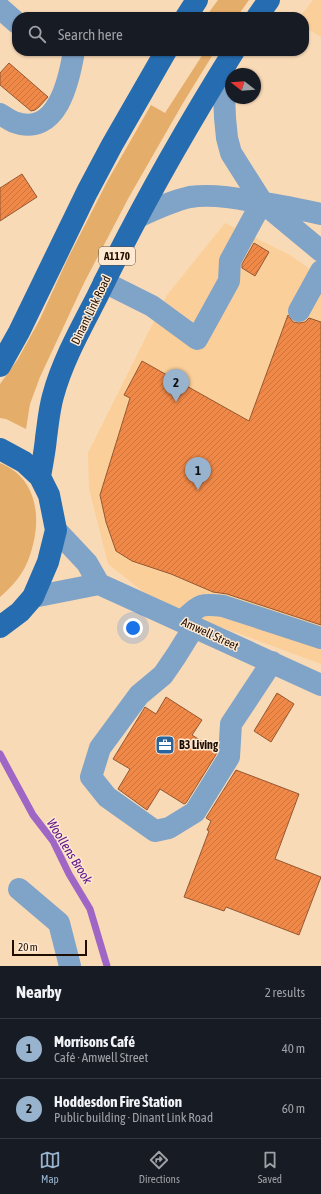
<!DOCTYPE html>
<meta charset="utf-8">
<style>
:root{--surface:#171b24;--page:#242831;--text:#f1f3f6;--muted:#9ea1a6;--line:#363941;--accent:#98b3ce}
body{margin:0;font-family:"Asap Condensed",sans-serif;background:var(--page);color:var(--text)}
.compass{position:absolute;left:225px;top:68px;width:36px;height:36px;border-radius:50%;background:var(--surface);box-shadow:0 1px 3px #0004;rotate:287deg}
.scale{position:absolute;left:12px;bottom:10px;width:75px;box-sizing:border-box;padding-left:4px;border:2px solid #1f0d00;border-top:0;font-size:11px;line-height:14px;white-space:nowrap;color:#1f0d00;-webkit-text-stroke:3px #fee9d2;paint-order:stroke}
.you{position:absolute;left:133px;top:628px;width:14px;height:14px;margin:-10px;border:3px solid #fff;border-radius:50%;background:#1a73e8;box-shadow:0 0 0 6px #1a73e833}
.badge{display:grid;place-items:center;width:26px;height:26px;border-radius:50%;background:var(--accent);color:#111;font-size:13px;font-weight:700}
.pin{position:absolute;translate:-50% -33px;filter:drop-shadow(0 1px 2px #0008)}
.pin::after{content:'';position:absolute;top:21px;width:14px;height:12px;background:inherit;clip-path:polygon(0 0,100% 0,50% 100%)}
.list{margin:0;padding:0;list-style:none}
h2{display:flex;justify-content:space-between;align-items:center;height:52px;margin:0;padding:0 16px;font-size:17px}
h2 small{font-size:13px;font-weight:400;color:var(--muted)}
.list li{display:grid;grid-template-columns:26px 1fr auto;gap:12px;align-items:center;box-sizing:border-box;height:60px;padding:0 16px;border-top:1px solid var(--line)}
.list b{display:block;font-size:15px;white-space:nowrap}
.list p{margin:0;font-size:13px;white-space:nowrap;color:var(--muted)}
.list em{font-size:13px;font-style:normal;color:var(--muted)}
.icon{flex:none;width:22px;height:22px;fill:none;stroke:currentColor;stroke-width:2;stroke-linecap:round;stroke-linejoin:round}
.map{position:relative;flex:none;width:321px;height:966px;overflow:hidden}
.search{position:absolute;background:var(--surface);box-shadow:0 1px 3px #0004;left:12px;right:12px;top:12px;height:44px;display:flex;align-items:center;gap:10px;box-sizing:border-box;padding:0 14px;border-radius:16px;color:var(--muted);font-size:15px}
.sheet{height:172px;background:var(--surface)}
nav{display:flex;justify-content:space-around;align-items:center;box-sizing:border-box;height:56px;border-top:1px solid var(--line);background:var(--surface);font-size:11px;color:var(--muted)}
nav a{display:grid;justify-items:center;gap:2px}
nav .on{color:var(--accent)}
.map>svg:first-child{display:block}
.built{fill:#fbcf9a}
.green{fill:#e4ad6a}
.lines{fill:none;stroke-linecap:round;stroke-linejoin:round}
.stream{stroke:#a066c5;stroke-width:7}
.building{fill:url(#building-hatch);stroke:#955833}
.minor{stroke:#80a3c8;stroke-width:22}
.major{stroke:#256cb0;stroke-width:22}
.labels{text-anchor:middle;stroke-width:3;stroke-linejoin:round;paint-order:stroke}
.shield{fill:#fee9d2;stroke:#624f3f;stroke-width:1}
.shield-label{font-size:11px;font-weight:bold;fill:#1f0d00}
.street-label{font-size:12px;fill:#1f0d00;stroke:#fee9d2}
.poi-label{font-size:12px;font-weight:bold;fill:#1f0d00;stroke:#fee9d2;text-anchor:start}
.water-label{font-size:13px;font-style:italic;fill:#64158b;stroke:#fee9d2}
</style>
<div class="map">
<svg width="321" height="966" viewBox="0 0 321 966">
<defs>
<pattern id="building-hatch" width="6" height="6" patternUnits="userSpaceOnUse"><rect width="6" height="6" fill="#f08847"/><path d="M-1 1l2-2M0 6l6-6M5 7l2-2" fill="none" stroke="#cd743c"/></pattern>
</defs>
<rect width="100%" height="100%" fill="#f9dab7"/>
<path class="built" d="M313,0H321V37L304,27V17H300Z
M225,223L290,255L321,277V664L159,604L108,564L89,489L88,453L167,295Z"/>
<path class="green" d="M218,0H249L237,17H210L207,15Z
M205,51H215L183,103L129,197L84,283L40,377L30,404L26,429L6,419L0,418V384L18,359L40,319L67,260L108,180L151,105L165,113Z
M0,463C40,479 42,523 29,558C24,573 12,587 0,597Z"/>
<g class="lines">
<path class="stream" d="M0,754L33,815L53,841L69,874L90,909L107,966"/>
</g>
<path class="building" d="M9,63L48,97L39,107L35,110L31,111L0,85V73Z
M22,174L37,197L0,221V188Z
M254,243L269,252L255,276L242,268V264Z
M288,315L293,322L299,323L305,322L309,318L321,322V625L227,594L213,592L171,574L132,561L116,551L106,522L100,495L130,398L124,395L142,361L249,421Z
M277,693L294,704L271,742L254,731Z
M166,697L202,720L192,735L217,751V753L186,803L184,804L160,789L147,810L118,789L130,769L113,759L145,707L156,714Z
M236,770L299,794L275,859L321,877L299,935L226,907L224,911L184,897L209,831L207,830L211,821L206,818Z"/>
<g class="lines">
<path class="minor" d="M0,8L17,23
M223,69L225,118L227,138L231,153L262,202L321,251
M0,114C4,116 9,120 14,122C57,138 69,81 74,51
M138,217C155,209 172,201 190,197C210,194 231,197 251,201C275,204 298,209 321,214
M104,282L152,306L197,339L229,281L230,261L262,202
M299,311L321,271
M56,530L87,563L99,584L321,685
M33,597L99,584
M182,621C200,605 199,603 223,606L321,638
M194,627L176,656L163,675L139,695L100,748L91,777L107,797L155,831L169,828L195,812L229,757L231,724L272,662
M19,889L59,923L70,966"/>
<path class="major" d="M186,17L197,0
M257,17L269,0
M0,366L19,332L87,192L112,145L166,51
M0,449L24,462L40,477L49,495L56,530L48,562L33,597L20,612L0,627
M40,477C42,464 45,451 46,438C48,424 49,410 53,396C62,362 81,328 97,297C138,212 184,131 234,51"/>
</g>
<defs>
<g id="office-square" transform="scale(1)"><rect x="-9" y="-9" width="18" height="18" rx="4" fill="#2b649c" stroke="#fee9d2"/><path d="M-6-3h4V-5.5h4V-3h4V5H-6ZM-1-4.5V-3h2v-1.5ZM-6 0V1H6V0Z" fill="#fff"/></g>
</defs>
<g fill-rule="evenodd">
<use href="#office-square" x="165" y="745"/>
</g>
<g class="labels">
<rect class="shield" x="99" y="247" width="36" height="18" rx="3"/>
<g class="shield-label">
<text x="117" y="260">A1170</text>
</g>
<g class="street-label">
<text transform="translate(91 310) rotate(-64)" y="4">Dinant Link Road</text>
<text transform="translate(210 634) rotate(25)" y="4">Amwell Street</text>
</g>
<g class="poi-label">
<text x="179" y="749">B3 Living</text>
</g>
<g class="water-label">
<text transform="translate(70 851) rotate(58)" y="5">Woollens Brook</text>
</g>
</g>
</svg>
<svg class="compass" viewBox="-18 -18 36 36"><path d="M0-13l5 13h-10z" fill="#e53935"/><path d="M0 13l5-13h-10z" fill="#9ea1a6"/></svg>
<div class="scale">20 m</div>
<div class="you"></div>
<div class="pin badge" style="left:198px;top:490px">1</div>
<div class="pin badge" style="left:176px;top:402px">2</div>
<div class="search"><svg class="icon" aria-label="search" viewBox="0 0 24 24"><circle cx="10" cy="10" r="6"/><path d="M15 15l6 6"/></svg>Search here</div>
</div>
<section class="sheet">
<h2>Nearby<small>2 results</small></h2>
<ul class="list">
<li><span class="badge">1</span><div><b>Morrisons Café</b><p>Café · Amwell Street</p></div><em>40 m</em></li>
<li><span class="badge">2</span><div><b>Hoddesdon Fire Station</b><p>Public building · Dinant Link Road</p></div><em>60 m</em></li>
</ul>
</section>
<nav>
<a class="on"><svg class="icon" aria-label="map" viewBox="0 0 24 24"><path d="M3 6l6-2 6 2 6-2v14l-6 2-6-2-6 2zM9 4v14M15 6v14"/></svg>Map</a>
<a><svg class="icon" aria-label="directions" viewBox="0 0 24 24"><path d="M12 3l9 9-9 9-9-9zM9 14v-3h6M13 9l2 2-2 2"/></svg>Directions</a>
<a><svg class="icon" aria-label="saved" viewBox="0 0 24 24"><path d="M7 4h10v16l-5-4-5 4z"/></svg>Saved</a>
</nav>
